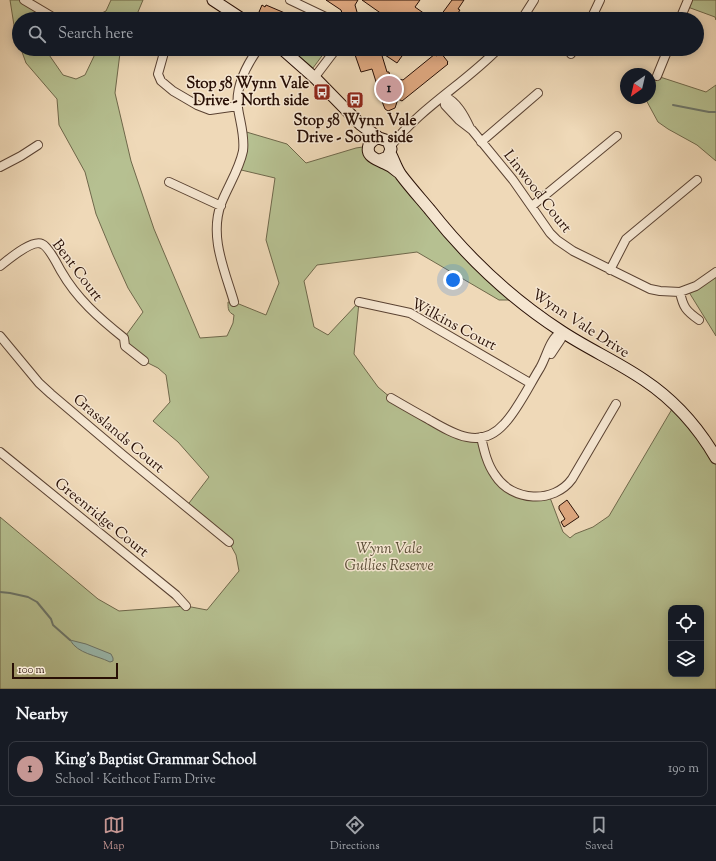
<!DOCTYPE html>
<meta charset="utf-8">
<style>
:root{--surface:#171b24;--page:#242831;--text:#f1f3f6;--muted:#9ea1a6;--line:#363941;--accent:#c59692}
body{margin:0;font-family:"Sorts Mill Goudy",serif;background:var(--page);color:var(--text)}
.controls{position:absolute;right:12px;bottom:12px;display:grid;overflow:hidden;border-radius:8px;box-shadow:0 2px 10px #0003}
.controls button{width:36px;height:36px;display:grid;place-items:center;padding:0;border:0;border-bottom:1px solid var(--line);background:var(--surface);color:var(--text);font:20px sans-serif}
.compass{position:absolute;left:620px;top:68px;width:36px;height:36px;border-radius:50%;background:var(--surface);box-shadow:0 2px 10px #0003;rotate:214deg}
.scale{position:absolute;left:12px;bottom:10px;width:106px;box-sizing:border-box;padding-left:4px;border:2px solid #280f05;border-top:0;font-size:11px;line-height:14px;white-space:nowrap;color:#280f05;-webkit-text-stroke:3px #f5e6d1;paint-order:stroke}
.you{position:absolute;left:453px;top:280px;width:14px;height:14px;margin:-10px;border:3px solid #fff;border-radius:50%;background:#1a73e8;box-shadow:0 0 0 6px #1a73e833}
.badge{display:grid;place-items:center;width:26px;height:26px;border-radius:50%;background:var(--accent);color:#111;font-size:13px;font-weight:700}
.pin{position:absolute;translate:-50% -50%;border:2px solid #fff;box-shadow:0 1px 4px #0006}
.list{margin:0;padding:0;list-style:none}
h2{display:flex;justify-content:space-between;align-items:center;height:52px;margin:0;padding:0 16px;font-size:17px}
h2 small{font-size:13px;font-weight:400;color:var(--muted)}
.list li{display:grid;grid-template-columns:26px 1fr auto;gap:12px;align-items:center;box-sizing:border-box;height:56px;margin:0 8px 8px;padding:0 8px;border:1px solid var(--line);border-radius:8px}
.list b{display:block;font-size:15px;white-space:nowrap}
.list p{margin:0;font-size:13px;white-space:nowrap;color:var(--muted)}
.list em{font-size:13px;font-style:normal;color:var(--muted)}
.icon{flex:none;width:22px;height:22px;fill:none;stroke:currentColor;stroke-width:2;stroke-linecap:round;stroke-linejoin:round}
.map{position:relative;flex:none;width:716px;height:689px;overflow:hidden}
.search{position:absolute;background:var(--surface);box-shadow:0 2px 10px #0003;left:12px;right:12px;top:12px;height:44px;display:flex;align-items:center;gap:10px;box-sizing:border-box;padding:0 14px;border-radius:22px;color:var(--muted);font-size:15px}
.sheet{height:116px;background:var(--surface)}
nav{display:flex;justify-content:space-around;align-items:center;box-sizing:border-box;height:56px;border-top:1px solid var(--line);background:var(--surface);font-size:11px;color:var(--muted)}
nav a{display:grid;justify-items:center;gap:2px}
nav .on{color:var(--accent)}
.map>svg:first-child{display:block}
.green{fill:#b6c091;stroke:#6f684b;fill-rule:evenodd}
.water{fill:#9abaaf;stroke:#6c766b}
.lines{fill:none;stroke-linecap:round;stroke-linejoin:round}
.stream{stroke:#6c766b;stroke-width:2}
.building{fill:#dfa880;stroke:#280f05}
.minor-casing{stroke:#5a4232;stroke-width:10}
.secondary-casing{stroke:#280f05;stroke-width:13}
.minor{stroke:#f5e6d1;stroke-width:8}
.secondary{stroke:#f5e6d1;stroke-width:11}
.labels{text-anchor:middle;stroke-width:3;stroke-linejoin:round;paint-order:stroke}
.poi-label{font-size:15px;font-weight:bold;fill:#280f05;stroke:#f5e6d1;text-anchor:end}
.street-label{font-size:15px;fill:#280f05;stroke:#f5e6d1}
.park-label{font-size:15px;font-style:italic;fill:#5a4d36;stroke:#f5e6d1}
</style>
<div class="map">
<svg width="716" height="689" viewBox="0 0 716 689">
<rect width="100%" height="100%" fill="#efd9b8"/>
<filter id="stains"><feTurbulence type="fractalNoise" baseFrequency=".005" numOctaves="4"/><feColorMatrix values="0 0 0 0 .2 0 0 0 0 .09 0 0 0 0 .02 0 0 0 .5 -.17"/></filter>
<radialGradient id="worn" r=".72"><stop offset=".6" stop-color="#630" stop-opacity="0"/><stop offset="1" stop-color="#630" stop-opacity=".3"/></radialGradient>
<path class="green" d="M10,0H24L49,19H19V45L16,38Z
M111,0H143L135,19H89L106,11Z
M688,0H716V20L715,17L685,6Z
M21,49H45L63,75L76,79L85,75L96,52L95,49H121L120,53L115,93L131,161L154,229L200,338L227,336L233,323L234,315C228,312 228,309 228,302H234L266,315L279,283L266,240L275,178L237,169L243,131L287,144L306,163L356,148L369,146L380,160L517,300H499L417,252L317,265L304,281L314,327L328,335L359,302L354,354L378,387L391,398L448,431L481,437L489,464L514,491L549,495L563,532L570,538L575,534L593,527L609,516L675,404L716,451V689H0V517L98,599L119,611L186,606L207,610L239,571L236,555L229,542L186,507L209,477L178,442L153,421L170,402L166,375L158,368L144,361L125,346L124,338L143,312L128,288L113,255L96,214L85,172L59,125L57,99L26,63ZM671,608H701V674H671Z
M291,49H327L313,68Z
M657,76L706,92L716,85V161L697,145L668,129L658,122L645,98H650V84Z
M716,272V336L687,289Z"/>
<path class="water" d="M70,640L86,644L111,654L113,658V661L110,662C96,655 78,654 70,640Z"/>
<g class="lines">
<path class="stream" d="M673,105L709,112H716
M0,592L10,593L28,597L37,602L51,619L53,625L70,640"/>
</g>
<path class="building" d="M326,0H358L355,5L359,19H344L341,10Z
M362,0H420L415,7L432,19H389Z
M452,0H464L458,9L460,10L454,19H438Z
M262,5L265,7L266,5L299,19H273L259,12Z
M353,49H366L367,51L372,49H380L387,72H389L390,77L403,80L435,54L436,56L441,53L448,62L447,63L448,64L402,101L398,99L395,108L388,111L385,109L383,104L372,69L361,72Z
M389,49H407L397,63L385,55Z
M567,500L579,517L564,527L561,522L565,519L559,509V506Z"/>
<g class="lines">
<g class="minor-casing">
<path id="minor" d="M24,0L56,19
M290,0L330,19
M179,19L180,17
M522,19L534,0
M591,19L600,0
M680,19L688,0
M165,49L158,74L161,81L173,91L197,105L210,110L238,106
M571,54L574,49
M657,76L668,49
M314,78L336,49
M444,96L445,105L459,120L472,130L513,180L550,233L557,240L573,251L650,289L660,291L680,292L696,286L716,272
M444,96C457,102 464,115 470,128
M481,142L538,93
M390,147C420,108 464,84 498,49
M0,167L21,156L38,145
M169,182L221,206
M532,206L617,136
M0,266C8,260 32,239 42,244C49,247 57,264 61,271C77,299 99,318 124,338L125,346L144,361
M610,270L626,239L697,180
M680,292C683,307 686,311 699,320
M234,302C225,271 209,237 221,204C228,186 239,170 243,151C245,136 240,122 238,108C235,87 246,66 258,49
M359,302L410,313L530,383
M0,336L39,383L51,394L123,455L229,542
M551,354L561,339V332
M391,398C403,405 415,412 428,419C452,433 480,451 504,424C517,411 530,384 540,368C547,356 549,340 561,332
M481,437C484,450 487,464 495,475C512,502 554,504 572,479L616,404
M0,452L176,595L186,606"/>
</g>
<g class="secondary-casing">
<path id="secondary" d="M213,0L242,19
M282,49L316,79L360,124L379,138
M390,153C394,160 396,168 401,175C410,187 420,198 430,210C467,257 510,298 561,331C588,349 618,362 644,380C674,400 698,427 716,458
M380,160L388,157L391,149L388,141L379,138C374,139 371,141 369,145C365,157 377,159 384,163C389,165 394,168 398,172"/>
</g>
<use href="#minor" class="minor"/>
<use href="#secondary" class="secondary"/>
</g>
<defs>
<g id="bus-square" transform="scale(0.9)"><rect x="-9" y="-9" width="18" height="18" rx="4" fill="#8f2418" stroke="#f5e6d1"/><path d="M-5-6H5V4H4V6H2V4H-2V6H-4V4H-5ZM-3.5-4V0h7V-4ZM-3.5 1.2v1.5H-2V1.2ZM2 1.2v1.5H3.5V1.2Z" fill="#fff"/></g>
</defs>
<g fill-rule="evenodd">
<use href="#bus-square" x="322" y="92"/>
<use href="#bus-square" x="355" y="100"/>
</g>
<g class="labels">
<g class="poi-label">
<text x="309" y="88">Stop 58 Wynn Vale<tspan x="309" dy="17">Drive - North side</tspan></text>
<text x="355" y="125" text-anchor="middle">Stop 58 Wynn Vale<tspan x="355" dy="17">Drive - South side</tspan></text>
</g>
<g class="street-label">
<text transform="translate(538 191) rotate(52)" y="5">Linwood Court</text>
<text transform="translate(78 270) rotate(53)" y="5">Bent Court</text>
<text transform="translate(581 323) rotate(33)" y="5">Wynn Vale Drive</text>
<text transform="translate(454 324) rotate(28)" y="5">Wilkins Court</text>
<text transform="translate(119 433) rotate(40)" y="5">Grasslands Court</text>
<text transform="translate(102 517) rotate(39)" y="5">Greenridge Court</text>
</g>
<g class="park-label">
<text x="389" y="553">Wynn Vale<tspan x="389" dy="17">Gullies Reserve</tspan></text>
</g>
</g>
<rect width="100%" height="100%" filter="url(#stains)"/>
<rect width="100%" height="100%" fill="url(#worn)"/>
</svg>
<div class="controls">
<button><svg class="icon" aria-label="locate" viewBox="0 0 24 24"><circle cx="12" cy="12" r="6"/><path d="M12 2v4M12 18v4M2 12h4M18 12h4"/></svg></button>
<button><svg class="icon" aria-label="layers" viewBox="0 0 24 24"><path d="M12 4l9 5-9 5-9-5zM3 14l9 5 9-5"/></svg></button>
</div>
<svg class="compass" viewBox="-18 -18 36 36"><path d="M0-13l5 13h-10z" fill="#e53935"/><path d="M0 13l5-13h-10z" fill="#9ea1a6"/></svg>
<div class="scale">100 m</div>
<div class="you"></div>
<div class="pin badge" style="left:389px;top:89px">1</div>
<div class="search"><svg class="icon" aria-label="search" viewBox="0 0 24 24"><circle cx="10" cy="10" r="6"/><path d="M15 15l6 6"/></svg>Search here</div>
</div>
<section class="sheet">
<h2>Nearby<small></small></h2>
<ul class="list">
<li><span class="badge">1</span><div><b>King's Baptist Grammar School</b><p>School · Keithcot Farm Drive</p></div><em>190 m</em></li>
</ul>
</section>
<nav>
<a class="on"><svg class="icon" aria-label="map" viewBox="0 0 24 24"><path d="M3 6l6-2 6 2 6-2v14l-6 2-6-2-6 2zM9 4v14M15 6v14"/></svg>Map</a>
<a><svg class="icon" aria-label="directions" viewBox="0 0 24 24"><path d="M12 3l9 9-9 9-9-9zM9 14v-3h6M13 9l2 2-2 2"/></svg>Directions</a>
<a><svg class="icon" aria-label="saved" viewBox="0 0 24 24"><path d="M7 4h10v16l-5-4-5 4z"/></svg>Saved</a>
</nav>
